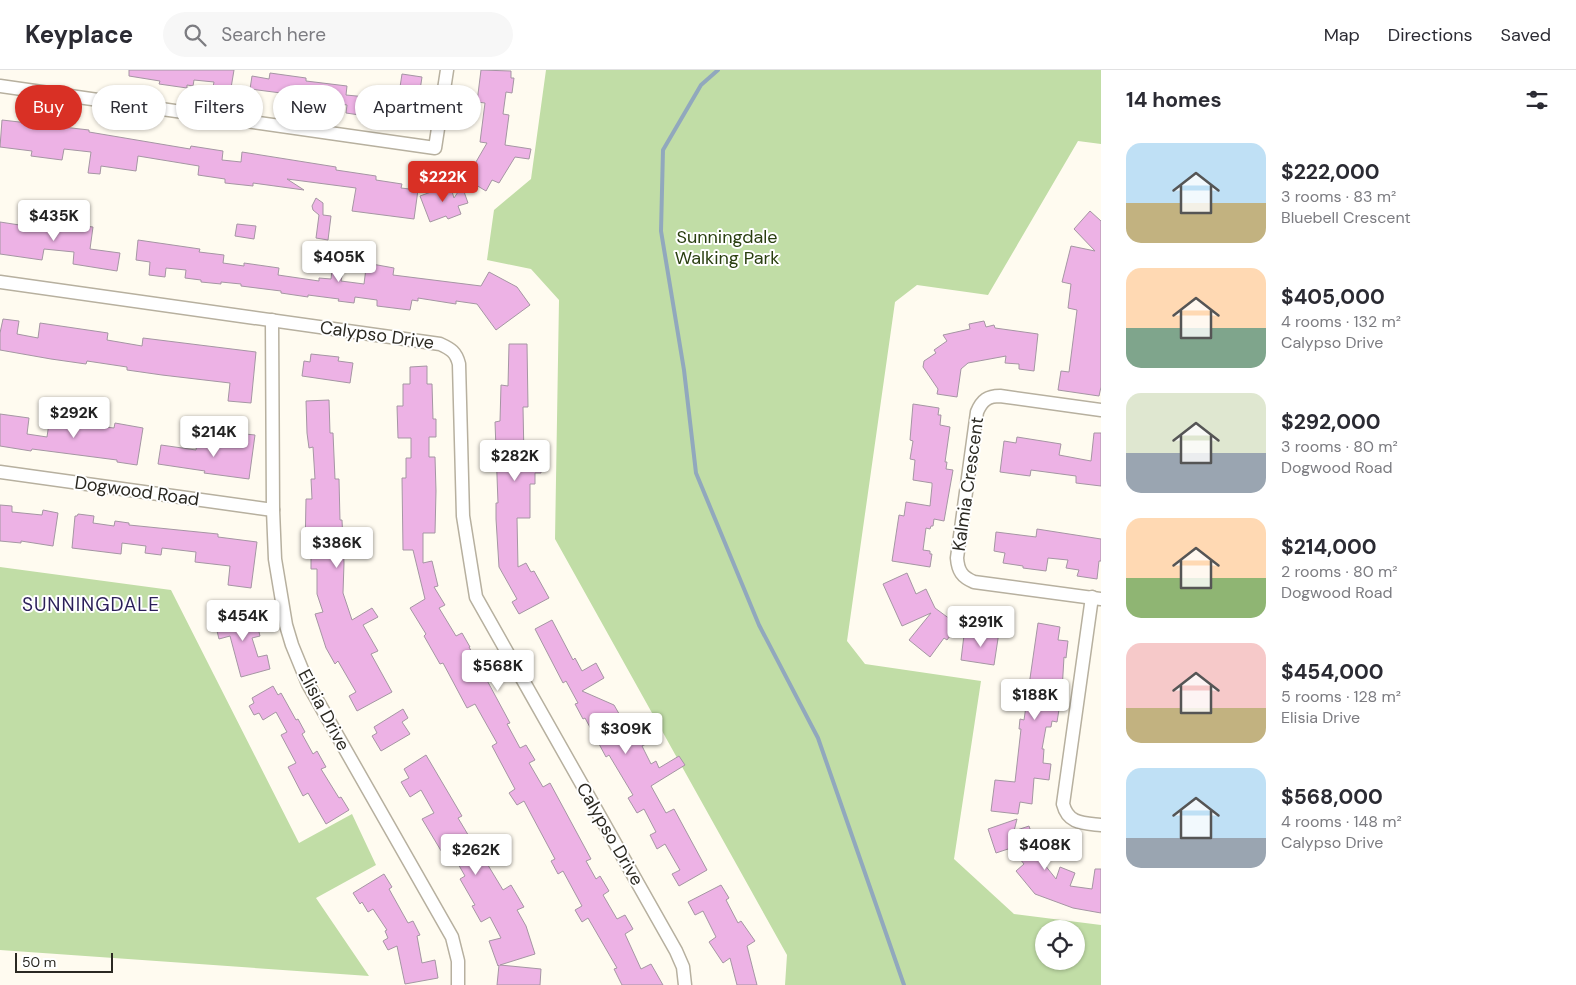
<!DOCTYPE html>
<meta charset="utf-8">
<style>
:root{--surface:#fff;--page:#f7f7f7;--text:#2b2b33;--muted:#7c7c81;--line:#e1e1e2;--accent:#d93025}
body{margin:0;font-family:"DM Sans",sans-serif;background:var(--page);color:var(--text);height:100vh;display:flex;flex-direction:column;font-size:19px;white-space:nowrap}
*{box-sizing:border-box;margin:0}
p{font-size:16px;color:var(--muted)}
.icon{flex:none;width:28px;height:28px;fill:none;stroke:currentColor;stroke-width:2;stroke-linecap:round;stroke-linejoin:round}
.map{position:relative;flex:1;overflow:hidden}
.panel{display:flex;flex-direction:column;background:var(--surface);width:475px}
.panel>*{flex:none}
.hud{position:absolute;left:15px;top:15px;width:475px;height:45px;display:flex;gap:10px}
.buttons{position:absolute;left:1035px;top:850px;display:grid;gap:10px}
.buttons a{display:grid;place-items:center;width:50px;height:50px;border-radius:50%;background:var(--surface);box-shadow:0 1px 4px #0004;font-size:25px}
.scale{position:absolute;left:15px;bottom:12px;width:98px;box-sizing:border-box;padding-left:5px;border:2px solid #2b2922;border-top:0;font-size:14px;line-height:18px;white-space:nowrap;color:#2b2922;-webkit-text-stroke:4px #fff;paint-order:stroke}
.price{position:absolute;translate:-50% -42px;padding:0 11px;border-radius:5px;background:#fff;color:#222;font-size:16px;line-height:32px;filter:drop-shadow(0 1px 2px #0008)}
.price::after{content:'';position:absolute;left:50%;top:30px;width:15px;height:11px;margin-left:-8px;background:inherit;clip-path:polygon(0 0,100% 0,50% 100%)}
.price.current{background:var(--accent);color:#fff}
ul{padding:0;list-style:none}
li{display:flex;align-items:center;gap:15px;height:125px;padding:0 25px}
li span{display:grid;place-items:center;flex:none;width:140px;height:100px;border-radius:15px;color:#555}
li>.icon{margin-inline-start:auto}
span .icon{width:60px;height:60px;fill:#fffc;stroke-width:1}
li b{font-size:21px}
h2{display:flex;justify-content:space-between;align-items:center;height:60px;padding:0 25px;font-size:21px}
.tag{padding:0 18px;border-radius:22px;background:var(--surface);box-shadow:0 1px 4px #0004;font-size:18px;line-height:45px}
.tag.current{background:var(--accent);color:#fff}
header{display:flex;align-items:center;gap:30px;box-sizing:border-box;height:70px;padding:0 25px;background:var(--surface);border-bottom:1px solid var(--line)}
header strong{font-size:24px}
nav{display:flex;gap:28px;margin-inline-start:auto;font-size:18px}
.search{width:350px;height:45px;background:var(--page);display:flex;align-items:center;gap:12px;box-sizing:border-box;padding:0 18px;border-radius:28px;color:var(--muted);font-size:19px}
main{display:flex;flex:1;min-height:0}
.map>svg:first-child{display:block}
.green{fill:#c1dda6;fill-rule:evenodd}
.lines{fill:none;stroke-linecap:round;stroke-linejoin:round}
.stream{stroke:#91a8bd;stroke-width:4}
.building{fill:#edb2e5;stroke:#a596a3}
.minor-casing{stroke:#b7b09f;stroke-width:15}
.minor{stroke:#fff;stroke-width:12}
.labels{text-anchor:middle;stroke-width:4;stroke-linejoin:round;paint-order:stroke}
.park-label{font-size:18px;fill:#293e0f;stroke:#fff}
.street-label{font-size:18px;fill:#2b2922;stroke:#fff}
.neighbourhood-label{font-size:19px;letter-spacing:1px;fill:#2b1f59;stroke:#fff}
</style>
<header>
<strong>Keyplace</strong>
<div class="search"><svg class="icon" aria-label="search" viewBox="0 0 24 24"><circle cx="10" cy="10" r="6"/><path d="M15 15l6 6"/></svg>Search here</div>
<nav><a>Map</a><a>Directions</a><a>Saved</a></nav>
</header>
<main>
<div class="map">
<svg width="1101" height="915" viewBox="0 0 1101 915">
<rect width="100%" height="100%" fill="#fffbf0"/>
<g class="green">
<path d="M546,0H1101V74L1078,71L988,225L917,215L895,232L847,571L865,594L981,611L954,789L1014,844L1101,855V915H785L787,885L555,469L559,230L531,199L487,190L494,140L531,109ZM1044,859H1076V891H1044Z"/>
<path d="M0,497L171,520L299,773L352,744L376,795L316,828L369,906L0,880Z"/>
</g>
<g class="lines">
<path class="stream" d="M718,0L701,15L663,80L661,161L684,300L696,403L759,555L818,668L904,915"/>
</g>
<g class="building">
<path d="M129,0H234L230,24H229L212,22L214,12L194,10L193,16L187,15V18L159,14L160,11L129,6Z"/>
<path d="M481,0L511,1V8H514L512,23L506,22L503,44L509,45L505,75L531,79L529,89L515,87L499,113L492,110L486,121L466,109L487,73L480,72L485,33L477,32Z"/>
<path d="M270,3L306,8V11L347,16L346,25L398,30L402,4L422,7L416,47L385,42V46L374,44L373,47L346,43L347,35L303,29V34L280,31L281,23L250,19L252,6L269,9Z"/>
<path d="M2,50L89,60V62L190,79L191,76L223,81L222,90L241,92L242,82L336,97V100L376,106V110L402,114L401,118L418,120L414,149L352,141L356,118L287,109L304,120L253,113V116L225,113V109L198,105L199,96L138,86L136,101L101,96L100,104L88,103L91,82L64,79L62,90L31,86L32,81L0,77Z"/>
<path d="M450,115L454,128L462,116L468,133L458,136L461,144L448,149L446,146L430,152L420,126Z"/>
<path d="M316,128L323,133V145L331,146L328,170L316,168L319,145L313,140L312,136Z"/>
<path d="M1090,141L1101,151V317L1099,326L1058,320L1061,301L1069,302L1077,240L1068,238L1071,214L1062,212L1071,176L1095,181L1074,159Z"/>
<path d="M27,144L59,149V153L93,157L90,179L120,183L117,201L73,194L74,182L44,179L42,190L0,184V152L26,156Z"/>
<path d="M237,154L256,156L254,169L235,166Z"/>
<path d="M138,170L200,179L199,182L224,185L223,193L244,196V193L279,198L278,205L319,211V208L331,209L332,200L343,202L341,211L364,214L366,198L371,199L372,194L394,198L393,205L481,216L489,202L517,217L530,235L496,260L477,234L456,231V234L418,228V231L412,230L410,240L377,236V230L355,227L354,233L338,231L339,229L308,225V227L281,223V221L241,216V214L221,212V214L201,212V210L185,208L186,200L166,198L165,207L149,205L150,192L136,190Z"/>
<path d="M3,249L19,251L17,264L38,268L40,253L108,263L107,270L142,276L143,268L256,282L251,333L228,331L230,313L162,305L127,300V297L87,291L86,294L51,289L0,280V263Z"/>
<path d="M984,251L986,257L994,255L995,258L1038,264L1034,301L1019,299V294L1005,293L1006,286L968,293L961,299L957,327L937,324L938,319L923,297L924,291L936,283L934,280L947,271L943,265L970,259L969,254Z"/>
<path d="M509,274H527L528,337H523L524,388H541V403H535V414H530V448H517L518,497L526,493L531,502L534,501L549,528L519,544L512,532L517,529L499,497L496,449V433H498L495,352L500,351L501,315L508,316Z"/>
<path d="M311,284L339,287L338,291L353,293L350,313L302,306L304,291L310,292Z"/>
<path d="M427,296V314H432L433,349H436V367H429V387H435L436,421L435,463H423V493L432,491L438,516L434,517L445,535L439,538L456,566L462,563L470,577H469L510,653L507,654L520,678L526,675L535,690L529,693L543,717L550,713L591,789L586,791L596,809L600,806L609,821L603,825L617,849L625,845L633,859L625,864L641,899L651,894L663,915H622L614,899L617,898L588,848L582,852L575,840L582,836L563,801L558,804L551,791L555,789L524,731L517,735L509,723L515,719L492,676L497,673L475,634L467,638L443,593L440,594L424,566L426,564L410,538L425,529L413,480H403L402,408H406V388H411V368H398L397,336H403V314H410V297Z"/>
<path d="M329,330L330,363H333L335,409H339L340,450H342L344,493L343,523L352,550L372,538L378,547L363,555L378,581L371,584L392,622L357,641L349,626L356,622L338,591L335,594L326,578L315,544L323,542L317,524V499H311V481L305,482L306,429H312L311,409H315L313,377L309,378L307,363L306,331Z"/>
<path d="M913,334L939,338L938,345H941L940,355L950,357L945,392H947L946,399L953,400L944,451L934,449L933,456H931L930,459L926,458L923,480L930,481V484H932L930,497L892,491L899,445L904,446L906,432L930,436L932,416V413L913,410L915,390L910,389L913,371L910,370Z"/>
<path d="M0,344L29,348L27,364L47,367L50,346L79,351V354L114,358L115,353L143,358L137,395L117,392V390L32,379L31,381L0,376Z"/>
<path d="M235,363L255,365L249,409L204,403L205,401L158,394L161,375L196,380L197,373L233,377Z"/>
<path d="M1094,363H1101V416L1076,413V406L1031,400L1030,406L1000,402L1004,371L1016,373L1017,367L1061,374L1059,385L1091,391Z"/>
<path d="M0,435L12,436V442L42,445L43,440L58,443L53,476L21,471V473L0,471Z"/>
<path d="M78,444L94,446L93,453L114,456L115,451L129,453V455L218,464V467L257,472L251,518L228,515L230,496L195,492L196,482L162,478L161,485L145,483L146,476L122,473L121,484L72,478L75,446H77Z"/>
<path d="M1037,459L1101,469V491H1099L1097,509L1077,506L1079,500L1066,498L1068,490L1048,488L1046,501L1023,498V496L1003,493L1005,483L994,481L996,462L1036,467Z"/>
<path d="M907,503L916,524L926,519L935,538L958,555L947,570L944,568L930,587L909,570L931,543L902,556L883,514Z"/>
<path d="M242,542L244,549L255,546L260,566L252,568L258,587L267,585L270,599L241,607L230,566L219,569L214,549Z"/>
<path d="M552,550L573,590L575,588L582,601L596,593L604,608L582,621L614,635L633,668L641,664L646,674L642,676L651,694L656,691L659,698L679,686L685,695L651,716L666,743L674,739L707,800L679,816L672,804L680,800L665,774L657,779L650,765L656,762L644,739L637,743L628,728L633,725L609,685L606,687L585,648L583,649L575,634L578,633L566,611L563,613L535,559Z"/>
<path d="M1038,553L1060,557L1058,570L1068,571L1066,588L1064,587L1062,621L1057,652L1052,651L1051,657H1046L1042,679H1044L1043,693L1051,694L1049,710L1034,708L1032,734L1020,732L1018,744L991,741L995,710L1015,712L1021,659H1019L1020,649L1024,650Z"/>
<path d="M984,560L999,562L994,595L961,590L964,565L982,568Z"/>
<path d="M273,616L278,625L281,623L296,650L298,649L305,662L302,664L313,684L317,681L326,697L321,699L339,728L341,727L349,740L326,754L308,723L303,726L288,697L296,693L281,665L287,662L276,642L263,650L259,643L254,645L249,636L254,633L252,628Z"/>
<path d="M403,639L408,648L402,652L410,664L381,681L372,666L377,663L374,657Z"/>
<path d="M426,685L462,746L458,748L479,783L480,782L503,820L511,815L524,837L517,840L526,856L535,884L500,895L541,899L540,915H497L499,895L498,896L489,871L501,868L490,847L481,852L472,836L475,835L460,809L465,806L453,785L446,789L422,749L434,743L421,720L410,727L401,712L409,708L404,699Z"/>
<path d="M1017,749L1014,761L1029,756L1035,773L1029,775L1056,809L1060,797L1075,803L1070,816L1092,819L1095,799H1101V843L1073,838L1035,824L1016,801L1024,794L1011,778L996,783L988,759Z"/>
<path d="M384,804L392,817L389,819L408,853L413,851L420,865L417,866L422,893L435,890L438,908L405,914L397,876L388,880L383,871L388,868L385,861L387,860L373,839L368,842L362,832L360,834L353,823Z"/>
<path d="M721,815L729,828L726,830L738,853L741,851L755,871L747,876L757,915H737L730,888L723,893L709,872L716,867L703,841L695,845L688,832Z"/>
</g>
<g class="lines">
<defs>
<g id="minor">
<path d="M0,16L435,78L447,0"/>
<path d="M0,212L440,274C451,279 456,282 459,294L463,446L476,527L676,881L683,897L685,915"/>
<path d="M272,250L273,440L275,489L286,555L292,575L308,614L452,867L458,891V915"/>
<path d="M1101,340L1000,326C988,326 982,330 977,342L957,488C958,501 962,507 974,512L1101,529"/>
<path d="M0,402L273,440"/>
<path d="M1092,527L1063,734C1068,754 1083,753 1101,755"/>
</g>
</defs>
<use href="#minor" class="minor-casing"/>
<use href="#minor" class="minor"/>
</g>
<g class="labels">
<g class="park-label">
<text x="727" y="173">Sunningdale<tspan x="727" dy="21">Walking Park</tspan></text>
</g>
<g class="street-label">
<text transform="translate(377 265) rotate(8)" y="6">Calypso Drive</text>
<text transform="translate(968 414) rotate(-82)" y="6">Kalmia Crescent</text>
<text transform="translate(137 421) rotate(8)" y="6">Dogwood Road</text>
<text transform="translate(324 640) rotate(62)" y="6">Elisia Drive</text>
<text transform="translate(610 764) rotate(60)" y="6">Calypso Drive</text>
</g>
<g class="neighbourhood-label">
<text x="91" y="541">SUNNINGDALE</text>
</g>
</g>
</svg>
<div class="buttons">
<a><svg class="icon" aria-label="locate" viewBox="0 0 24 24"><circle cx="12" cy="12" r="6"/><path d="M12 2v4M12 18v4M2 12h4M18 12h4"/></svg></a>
</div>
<div class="scale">50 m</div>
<b class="price current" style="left:443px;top:133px">$222K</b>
<b class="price" style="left:54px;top:172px">$435K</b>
<b class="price" style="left:339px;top:213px">$405K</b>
<b class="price" style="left:74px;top:369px">$292K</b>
<b class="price" style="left:214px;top:388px">$214K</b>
<b class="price" style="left:515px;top:412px">$282K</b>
<b class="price" style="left:337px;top:499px">$386K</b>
<b class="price" style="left:243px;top:572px">$454K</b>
<b class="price" style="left:981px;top:578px">$291K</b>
<b class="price" style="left:498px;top:622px">$568K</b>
<b class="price" style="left:1035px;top:651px">$188K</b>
<b class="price" style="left:626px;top:685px">$309K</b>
<b class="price" style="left:1045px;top:801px">$408K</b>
<b class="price" style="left:476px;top:806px">$262K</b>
<div class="hud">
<a class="tag current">Buy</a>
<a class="tag">Rent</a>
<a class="tag">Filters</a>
<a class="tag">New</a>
<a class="tag">Apartment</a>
</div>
</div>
<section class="panel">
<h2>14 homes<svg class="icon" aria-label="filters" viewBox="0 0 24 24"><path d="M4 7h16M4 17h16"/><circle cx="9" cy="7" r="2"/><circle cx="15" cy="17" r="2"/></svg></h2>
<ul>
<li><span style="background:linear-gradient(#bfe0f5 60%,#c2b280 0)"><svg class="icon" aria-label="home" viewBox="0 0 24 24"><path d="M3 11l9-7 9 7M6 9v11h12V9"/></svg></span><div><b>$222,000</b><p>3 rooms · 83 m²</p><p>Bluebell Crescent</p></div></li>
<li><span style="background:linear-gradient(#ffd9b3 60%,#7fa58c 0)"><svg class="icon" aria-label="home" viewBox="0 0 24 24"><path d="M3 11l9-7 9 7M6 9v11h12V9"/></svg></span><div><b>$405,000</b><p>4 rooms · 132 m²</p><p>Calypso Drive</p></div></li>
<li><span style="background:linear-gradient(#dfe7d0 60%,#9aa5b1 0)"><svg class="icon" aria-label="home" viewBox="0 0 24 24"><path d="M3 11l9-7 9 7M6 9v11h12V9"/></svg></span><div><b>$292,000</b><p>3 rooms · 80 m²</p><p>Dogwood Road</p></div></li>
<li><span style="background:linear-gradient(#ffd9b3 60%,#8fb573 0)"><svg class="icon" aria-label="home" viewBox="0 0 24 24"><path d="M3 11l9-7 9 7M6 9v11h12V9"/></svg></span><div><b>$214,000</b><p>2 rooms · 80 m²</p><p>Dogwood Road</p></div></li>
<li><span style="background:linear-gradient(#f6c9c9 65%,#c2b280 0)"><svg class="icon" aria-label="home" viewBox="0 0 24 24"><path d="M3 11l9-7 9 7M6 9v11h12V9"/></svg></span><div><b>$454,000</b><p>5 rooms · 128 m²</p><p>Elisia Drive</p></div></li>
<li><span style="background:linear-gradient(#bfe0f5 70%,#9aa5b1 0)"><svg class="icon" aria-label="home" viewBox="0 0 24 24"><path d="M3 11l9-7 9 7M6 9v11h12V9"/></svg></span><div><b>$568,000</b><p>4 rooms · 148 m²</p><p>Calypso Drive</p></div></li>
</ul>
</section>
</main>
